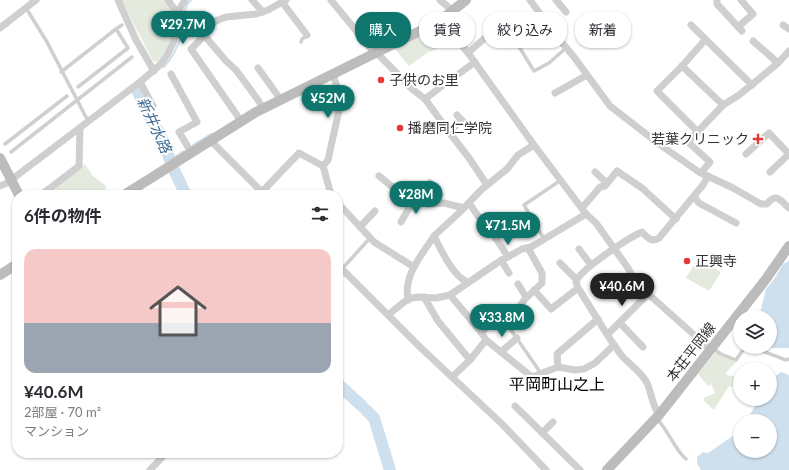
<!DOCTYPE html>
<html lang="ja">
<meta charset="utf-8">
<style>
:root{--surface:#fff;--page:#f7f7f7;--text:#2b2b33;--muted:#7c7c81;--line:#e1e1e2;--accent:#0f766e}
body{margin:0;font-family:Lato,"Noto Sans JP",sans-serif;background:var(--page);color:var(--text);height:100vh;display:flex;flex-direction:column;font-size:15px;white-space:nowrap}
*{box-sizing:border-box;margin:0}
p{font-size:13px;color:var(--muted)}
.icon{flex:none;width:22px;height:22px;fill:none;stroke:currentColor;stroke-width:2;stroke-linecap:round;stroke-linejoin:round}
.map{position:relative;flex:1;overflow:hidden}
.panel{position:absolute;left:12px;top:190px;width:331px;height:268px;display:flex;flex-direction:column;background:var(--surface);border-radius:16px;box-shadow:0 1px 3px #0004}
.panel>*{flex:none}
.top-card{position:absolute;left:355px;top:12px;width:374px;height:36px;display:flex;gap:8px}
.buttons{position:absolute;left:733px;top:310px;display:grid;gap:8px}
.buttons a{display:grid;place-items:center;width:44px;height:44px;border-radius:50%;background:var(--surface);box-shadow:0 1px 3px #0004;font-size:20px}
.price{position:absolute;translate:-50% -34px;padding:0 9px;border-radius:14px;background:var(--accent);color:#fff;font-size:13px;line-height:26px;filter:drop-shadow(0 1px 2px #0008)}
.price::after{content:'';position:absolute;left:50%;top:24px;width:12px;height:9px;margin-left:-6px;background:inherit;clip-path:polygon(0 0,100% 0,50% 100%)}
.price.on{background:#222;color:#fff}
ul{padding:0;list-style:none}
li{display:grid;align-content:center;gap:8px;height:212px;padding:0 12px}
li+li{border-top:1px solid var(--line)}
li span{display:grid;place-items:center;height:124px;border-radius:12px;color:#555}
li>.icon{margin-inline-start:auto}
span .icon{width:72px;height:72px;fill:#fffc;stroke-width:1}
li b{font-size:17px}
h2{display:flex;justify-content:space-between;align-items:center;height:48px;padding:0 12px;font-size:17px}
.chip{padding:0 14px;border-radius:16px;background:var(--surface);box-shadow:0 1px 3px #0004;font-size:14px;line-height:36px}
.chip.on{background:var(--accent);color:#fff}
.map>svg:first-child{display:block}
.green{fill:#e4ebde}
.water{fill:#cedfed}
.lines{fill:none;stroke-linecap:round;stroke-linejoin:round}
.stream{stroke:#cedfed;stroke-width:2}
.river{stroke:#cedfed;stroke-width:12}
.lane{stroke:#cfcfcf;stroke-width:3.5}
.street{stroke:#cfcfcf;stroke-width:7}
.secondary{stroke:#bcbcbc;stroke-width:10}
.poi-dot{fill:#e43939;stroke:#fff;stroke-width:1.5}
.labels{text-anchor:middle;stroke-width:4;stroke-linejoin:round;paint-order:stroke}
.poi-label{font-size:14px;fill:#323232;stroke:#fff;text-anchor:start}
.street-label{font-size:14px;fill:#323232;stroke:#fff}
.water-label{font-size:15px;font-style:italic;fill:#3f6d95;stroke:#fff}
.quarter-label{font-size:16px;fill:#000;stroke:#fff}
</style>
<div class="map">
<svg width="789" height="470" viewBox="0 0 789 470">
<rect width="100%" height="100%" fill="#fff"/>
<g class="green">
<path d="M121,0H165C168,5 173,10 175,16C179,27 165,53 158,62L153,61Z"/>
<path d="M430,31L442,45L431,52L430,51L409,66L395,49Z"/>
<path d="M85,164L92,175L106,186L104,195H45Z"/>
<path d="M698,258L721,272L709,291L686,278Z"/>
<path d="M716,352L736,362L726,373L727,375L740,377V389L729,386L714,410L704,401V398L715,393L711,384L708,386L698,374Z"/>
</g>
<g class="water">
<path d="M789,261V348H772L769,347L770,317H759L766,289L775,278L783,264Z"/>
<path d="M781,372L789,375V470H701L697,464V457L703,452L708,453L740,431V451H770V421H746L759,399H770V380Z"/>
</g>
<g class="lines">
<g class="stream">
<path d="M164,67C172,59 181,40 183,30C185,19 182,8 191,0"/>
<path d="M193,145L211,134H214"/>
<path d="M170,160L184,151"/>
</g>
<g class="river">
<path d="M137,90L151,119L162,138L170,160"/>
<path d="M174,170L186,195"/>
<path d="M338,384L362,406"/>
<path d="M366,410L374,418L390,470"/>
</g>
<g class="lane">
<path d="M26,8L47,42L88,121"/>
<path d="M116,29L122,25"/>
<path d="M515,40L534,71L549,63L566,48"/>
<path d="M301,42L302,39L307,36"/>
<path d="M61,72L116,29L128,48L78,87"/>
<path d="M5,144L67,96"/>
<path d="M11,152L132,57"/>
<path d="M544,239L524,205L561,180"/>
<path d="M342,269L370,238"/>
<path d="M502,317L538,369L540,374"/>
<path d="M752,347L786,360L789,359"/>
<path d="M712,348L721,354L736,360L745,347"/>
<path d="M657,419C669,431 674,449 686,459"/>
</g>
<g class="street">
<path d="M118,0L136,40L154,71"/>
<path d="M168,0L178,14"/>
<path d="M252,0L263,12"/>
<path d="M331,0L375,54"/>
<path d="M440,0L453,11"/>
<path d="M530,0L554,33L574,57L610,106L659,144L699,172L733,188L761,204H767C776,192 780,200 789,208"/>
<path d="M556,0L566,12"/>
<path d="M717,0V4L742,31"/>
<path d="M282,2L307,35"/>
<path d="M442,19L468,53L534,145L586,214L596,223L628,268L636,283L711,350"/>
<path d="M691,25L752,85"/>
<path d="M783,25L789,29"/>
<path d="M738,27L753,14L741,0"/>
<path d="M0,28L36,0"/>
<path d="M204,35L226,61L236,70L258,100L263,109"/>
<path d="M753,41L778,63"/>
<path d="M377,53L412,89L425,99L449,132L462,120"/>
<path d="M468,53L504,21"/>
<path d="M682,66L723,105"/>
<path d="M258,68L281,100"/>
<path d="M460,73L475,62"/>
<path d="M171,74L197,122L179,132L191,152"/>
<path d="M140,82L153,106"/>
<path d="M555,93L587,75"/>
<path d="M425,99L442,86"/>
<path d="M457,115L467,127"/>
<path d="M241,121L191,49L202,38L214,22L218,20L226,17L256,14L268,10L286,0"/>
<path d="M697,131L657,91L682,66L705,40"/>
<path d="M449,132L469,158L487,185"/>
<path d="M210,140L265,195"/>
<path d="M746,154L769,133L789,154"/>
<path d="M323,166L328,160L341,101L333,74"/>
<path d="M595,172L607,183"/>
<path d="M770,172L789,154"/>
<path d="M701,173L710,162L688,142L723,105L739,95L760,78L778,63L789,51"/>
<path d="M379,176L401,194L428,204L444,203L464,208"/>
<path d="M0,186L12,181L15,177L140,82L161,64L167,55L174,41L178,28L180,8L185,0"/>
<path d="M41,195L79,166L80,128"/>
<path d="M259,195L299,153L323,166L331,195"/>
<path d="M694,197L699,203L736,223"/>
<path d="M421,201L430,183"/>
<path d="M338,203L374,242L414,267"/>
<path d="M469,203L478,216L488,226L508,257"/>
<path d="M582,208L600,187L605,186L617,171L642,188L676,219"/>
<path d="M401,222L414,199"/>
<path d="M360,227L375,211"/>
<path d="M579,249L591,265"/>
<path d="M501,260L509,273"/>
<path d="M560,263L576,279"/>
<path d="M338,265L421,348L502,424L546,470"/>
<path d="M467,282C453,276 441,250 434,236L461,211L481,190L507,169L518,155L534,145"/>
<path d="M518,284L526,297"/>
<path d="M578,288C593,311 606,335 622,356C630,365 642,372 647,383C652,394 652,405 659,415"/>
<path d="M534,290L551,309L578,288L576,282C579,270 630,237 642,232C647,237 651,243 659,238L703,185L708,176"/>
<path d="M450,295L481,332L486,340L532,377V383"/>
<path d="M424,297L438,321L470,360"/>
<path d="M408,300C403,275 422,255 434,236"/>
<path d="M388,315L404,302L411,298L419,297L436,298L450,295L497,263L522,249L531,247L586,214"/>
<path d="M620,323L643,347"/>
<path d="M481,332L493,322L520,306L525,299L542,283V273L528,248"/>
<path d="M608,334L648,294"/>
<path d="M501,352L517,338"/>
<path d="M558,367L557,354L598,319"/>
<path d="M452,377L470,360L486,340"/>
<path d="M532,377L558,367L575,370L584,369L595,363L614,345"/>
<path d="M515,406L580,470"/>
<path d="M542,433L553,422"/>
<path d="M150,470L166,453"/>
</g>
<g class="secondary">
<path d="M0,158L19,195"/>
<path d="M124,195L256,112L430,26L442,19L466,0"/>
<path d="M0,275L17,264"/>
<path d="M607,470L659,415L766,279L789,246"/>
</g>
</g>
<g class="poi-dot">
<circle cx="381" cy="80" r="4"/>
<circle cx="400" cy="128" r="4"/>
<path d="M756 133h4v4h4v4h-4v4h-4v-4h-4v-4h4z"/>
<circle cx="687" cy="261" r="4"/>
</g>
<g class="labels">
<g class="poi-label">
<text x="389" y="85">子供のお里</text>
<text x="408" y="133">播磨同仁学院</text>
<text x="749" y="144" text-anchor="end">若葉クリニック</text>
<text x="695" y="266">正興寺</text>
</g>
<g class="street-label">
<text transform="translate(691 352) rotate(-52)" y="5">本荘平岡線</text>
</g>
<g class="water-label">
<text transform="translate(154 125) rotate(65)" y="5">新井水路</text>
</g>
<g class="quarter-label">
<text x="557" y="390">平岡町山之上</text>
</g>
</g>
</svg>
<div class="buttons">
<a><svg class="icon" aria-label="layers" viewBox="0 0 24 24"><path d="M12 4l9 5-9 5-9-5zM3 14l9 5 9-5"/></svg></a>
<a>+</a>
<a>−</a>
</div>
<b class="price" style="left:183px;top:45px">¥29.7M</b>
<b class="price" style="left:328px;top:119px">¥52M</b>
<b class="price" style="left:416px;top:215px">¥28M</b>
<b class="price" style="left:508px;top:246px">¥71.5M</b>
<b class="price on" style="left:622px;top:307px">¥40.6M</b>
<b class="price" style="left:502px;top:338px">¥33.8M</b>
<div class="top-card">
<a class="chip on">購入</a>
<a class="chip">賃貸</a>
<a class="chip">絞り込み</a>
<a class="chip">新着</a>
</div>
<section class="panel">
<h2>6件の物件<svg class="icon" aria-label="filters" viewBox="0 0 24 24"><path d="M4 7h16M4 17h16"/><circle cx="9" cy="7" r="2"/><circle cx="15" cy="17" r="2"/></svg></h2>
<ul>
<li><span style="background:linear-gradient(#f6c9c9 60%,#9aa5b1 0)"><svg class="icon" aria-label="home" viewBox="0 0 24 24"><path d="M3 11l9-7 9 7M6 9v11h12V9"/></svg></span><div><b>¥40.6M</b><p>2部屋 · 70 m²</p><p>マンション</p></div></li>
</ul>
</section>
</div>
